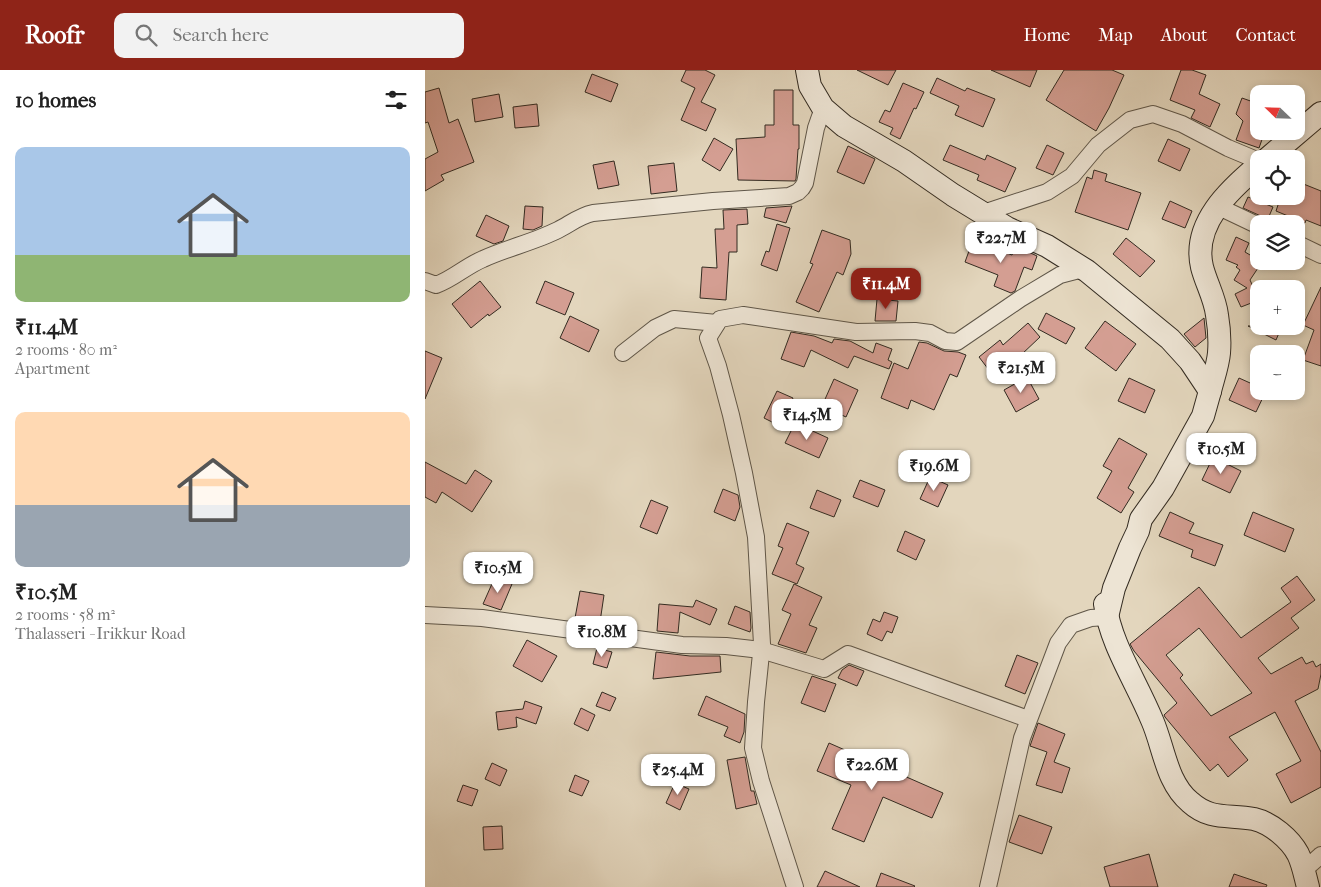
<!DOCTYPE html>
<meta charset="utf-8">
<style>
:root{--surface:#fff;--page:#f2f2f2;--text:#222;--muted:#767676;--accent:#8f2418}
body{margin:0;font-family:"IM FELL French Canon",serif;background:var(--page);color:var(--text);height:100vh;display:flex;flex-direction:column;font-size:19px;white-space:nowrap}
*{box-sizing:border-box;margin:0}
p{font-size:16px;color:var(--muted)}
.icon{flex:none;width:28px;height:28px;fill:none;stroke:currentColor;stroke-width:2;stroke-linecap:round;stroke-linejoin:round}
.map{position:relative;flex:1;overflow:hidden}
.drawer{display:flex;flex-direction:column;background:var(--surface);width:425px}
.drawer>*{flex:none}
.needle{width:32px;rotate:293deg}
.controls{position:absolute;left:825px;top:15px;display:grid;gap:10px}
.controls a{display:grid;place-items:center;width:55px;height:55px;border-radius:10px;background:var(--surface);box-shadow:0 2px 8px #0003;font-size:25px}
.price{position:absolute;translate:-50% -42px;padding:0 11px;border-radius:10px;background:#fff;color:#222;font-size:16px;line-height:32px;filter:drop-shadow(0 1px 2px #0008)}
.price::after{content:'';position:absolute;left:50%;top:30px;width:15px;height:11px;margin-left:-8px;background:inherit;clip-path:polygon(0 0,100% 0,50% 100%)}
.price.on{background:var(--accent);color:#fff}
ul{padding:0;list-style:none}
li{display:grid;align-content:center;gap:10px;height:265px;padding:0 15px}
li span{display:grid;place-items:center;height:155px;border-radius:10px;color:#555}
li>.icon{margin-inline-start:auto}
span .icon{width:90px;height:90px;fill:#fffc;stroke-width:1}
li b{font-size:21px}
h2{display:flex;justify-content:space-between;align-items:center;height:60px;padding:0 15px;font-size:21px}
header{display:flex;align-items:center;gap:30px;box-sizing:border-box;height:70px;padding:0 25px;background:var(--accent);color:#fff}
header strong{font-size:24px}
nav{display:flex;gap:28px;margin-inline-start:auto;font-size:18px}
.search{width:350px;height:45px;background:var(--page);display:flex;align-items:center;gap:12px;box-sizing:border-box;padding:0 18px;border-radius:10px;color:var(--muted);font-size:19px}
main{display:flex;flex:1;min-height:0}
.map>svg:first-child{display:block}
.building{fill:#d49e92;stroke:#332b21;fill-rule:evenodd}
.lines{fill:none;stroke-linecap:round;stroke-linejoin:round}
.minor-casing{stroke:#5f5648;stroke-width:18}
.secondary-casing{stroke:#332b21;stroke-width:24}
.minor{stroke:#ede4d4;stroke-width:16}
.secondary{stroke:#ede4d4;stroke-width:22}
</style>
<header>
<strong>Roofr</strong>
<div class="search"><svg class="icon" aria-label="search" viewBox="0 0 24 24"><circle cx="10" cy="10" r="6"/><path d="M15 15l6 6"/></svg>Search here</div>
<nav><a>Home</a><a>Map</a><a>About</a><a>Contact</a></nav>
</header>
<main>
<section class="drawer">
<h2>10 homes<svg class="icon" aria-label="filters" viewBox="0 0 24 24"><path d="M4 7h16M4 17h16"/><circle cx="9" cy="7" r="2"/><circle cx="15" cy="17" r="2"/></svg></h2>
<ul>
<li><span style="background:linear-gradient(#a9c7e8 70%,#8fb573 0)"><svg class="icon" aria-label="home" viewBox="0 0 24 24"><path d="M3 11l9-7 9 7M6 9v11h12V9"/></svg></span><div><b>₹11.4M</b><p>2 rooms · 80 m²</p><p>Apartment</p></div></li>
<li><span style="background:linear-gradient(#ffd9b3 60%,#9aa5b1 0)"><svg class="icon" aria-label="home" viewBox="0 0 24 24"><path d="M3 11l9-7 9 7M6 9v11h12V9"/></svg></span><div><b>₹10.5M</b><p>2 rooms · 58 m²</p><p>Thalasseri - Irikkur Road</p></div></li>
</ul>
</section>
<div class="map">
<svg width="896" height="817" viewBox="0 0 896 817">
<rect width="100%" height="100%" fill="#e3d6bd"/>
<filter id="stains"><feTurbulence type="fractalNoise" baseFrequency=".004" numOctaves="4"/><feColorMatrix values="0 0 0 0 .2 0 0 0 0 .09 0 0 0 0 .02 0 0 0 .5 -.17"/></filter>
<radialGradient id="worn" r=".72"><stop offset=".6" stop-color="#630" stop-opacity="0"/><stop offset="1" stop-color="#630" stop-opacity=".3"/></radialGradient>
<g class="building">
<path d="M261,0H280L290,5L276,32L291,39L281,61L256,50L270,18L256,11Z"/>
<path d="M432,0H471L463,15Z"/>
<path d="M566,0H612L605,17Z"/>
<path d="M639,0H687L699,5L684,38L671,61L621,30Z"/>
<path d="M756,0H767L781,5L774,24L795,34L785,57L766,48L770,40L745,30Z"/>
<path d="M167,4L193,14L186,32L160,22Z"/>
<path d="M512,8L540,21L542,18L570,29L558,57L530,45L534,36L505,23Z"/>
<path d="M478,13L499,22L491,39L489,38L475,69L465,64L468,58L454,52L460,40L465,42Z"/>
<path d="M14,18L24,53L33,49L49,92L16,105L19,110L0,121V89L13,82L3,52L0,53V22Z"/>
<path d="M349,20H368V55H374V79H373L371,109L370,111L313,110L311,69L340,67V55H349Z"/>
<path d="M74,24L78,47L50,52L47,29Z"/>
<path d="M817,28L834,34V61H840L834,78L811,70L818,51L811,44Z"/>
<path d="M112,34L114,56L90,58L88,37Z"/>
<path d="M289,68L308,79L295,101L277,90Z"/>
<path d="M743,69L765,79L755,101L733,91Z"/>
<path d="M525,75L560,90L562,85L591,98L580,122L552,110L554,105L518,90Z"/>
<path d="M622,75L639,83L628,105L611,98Z"/>
<path d="M423,76L450,89L439,114L412,102Z"/>
<path d="M189,91L194,115L173,119L168,95Z"/>
<path d="M249,93L252,121L226,124L223,96Z"/>
<path d="M669,100L682,104L680,111L716,123L703,160L650,142L662,107L667,109Z"/>
<path d="M871,111L896,121V156L881,150L880,153L851,141L856,126H871Z"/>
<path d="M823,127L848,137L842,151L838,147L818,138Z"/>
<path d="M745,131L767,141L760,158L737,149Z"/>
<path d="M100,136L118,137L117,156L108,160L98,159Z"/>
<path d="M367,136L361,153L339,147L341,138Z"/>
<path d="M322,139L323,154L312,155V182H304L301,230L275,228L277,197L292,198L290,159H299L298,140Z"/>
<path d="M61,145L84,156L78,171L69,174L51,166Z"/>
<path d="M352,154L365,158L352,201L336,195L341,181L344,182Z"/>
<path d="M397,160L425,170L426,184L418,205L412,202L394,242L371,232L388,194L385,193Z"/>
<path d="M811,167L824,173L820,182L837,192L825,210L834,230L816,237L810,224L822,218L809,210L815,200L811,197L813,195L801,190Z"/>
<path d="M701,168L730,191L715,207L688,184Z"/>
<path d="M548,170L587,185L591,176L612,186L607,200L599,197L590,221L586,223L569,216L573,205L540,192Z"/>
<path d="M55,211L76,237L64,246L63,244L46,258L27,234Z"/>
<path d="M120,211L149,223L140,245L111,233Z"/>
<path d="M896,217V296L878,290L889,260L878,255Z"/>
<path d="M452,229L473,231L471,251H450Z"/>
<path d="M621,243L650,258L641,274L613,259Z"/>
<path d="M145,246L174,260L164,282L135,268Z"/>
<path d="M779,248L781,268L770,277L759,264Z"/>
<path d="M680,251L711,274L691,301L660,278Z"/>
<path d="M603,253L615,267L596,285L594,283L567,304L554,287L575,270L578,275Z"/>
<path d="M823,256H857L851,270Z"/>
<path d="M366,262L389,266L407,273L409,269L425,271L448,283L451,273L467,279L463,290L467,292L464,299L429,286L423,298L386,280L379,297L356,289Z"/>
<path d="M494,272L502,273L519,281L533,282L541,285L532,307L525,304L509,340L486,330L483,339L456,328L469,293L483,299Z"/>
<path d="M0,281L17,288L0,329Z"/>
<path d="M602,307L614,329L591,342L579,320Z"/>
<path d="M704,308L730,320L720,343L693,331Z"/>
<path d="M814,308L834,317V321H841L831,342L804,330Z"/>
<path d="M409,309L433,320L421,347L397,336Z"/>
<path d="M352,321L368,328L355,356L339,348Z"/>
<path d="M370,353L403,368L394,388L360,373Z"/>
<path d="M694,368L722,384L703,418L709,422L696,443L672,428L687,401L678,396Z"/>
<path d="M788,387L816,401L805,423L777,410Z"/>
<path d="M0,392L41,414L50,400L67,411L47,442L17,422L11,433L0,427Z"/>
<path d="M505,407L523,415L513,437L495,429Z"/>
<path d="M435,410L460,420L453,437L428,427Z"/>
<path d="M298,419L313,425L315,437L310,451L289,442Z"/>
<path d="M392,420L416,430L409,447L385,438Z"/>
<path d="M226,430L243,437L232,464L215,457Z"/>
<path d="M745,442L769,453L764,463L798,475L790,496L766,487L768,480L734,466Z"/>
<path d="M828,442L869,459L860,482L819,465Z"/>
<path d="M362,453L384,462L371,494L379,498L372,514L347,504L358,478L353,476Z"/>
<path d="M480,461L500,470L491,490L472,481Z"/>
<path d="M872,506L890,530L866,548L874,558L833,588L846,604L877,587L881,594L888,591L891,597L896,594V604L893,619L870,631L896,682V717L866,733L851,704L876,691L850,642L804,667L823,690L803,707L793,694L785,701L740,647L739,645L752,633L709,581L705,574L774,517L816,568L866,532L856,518ZM774,558L827,623L786,646L755,608L758,605L741,585Z"/>
<path d="M70,507L87,514L76,540L58,534Z"/>
<path d="M369,514L397,527L384,555L392,558L381,583L353,574L366,544L357,540Z"/>
<path d="M155,521L179,525L175,552L150,548Z"/>
<path d="M271,530L292,539L285,555L255,542L253,563L232,561L234,534L268,537Z"/>
<path d="M310,536L325,542L326,558L325,562L303,554Z"/>
<path d="M459,542L473,547L467,563L462,561L457,571L442,564L448,549L455,552Z"/>
<path d="M102,570L132,586L117,612L88,596Z"/>
<path d="M172,578L187,582L182,598L168,594Z"/>
<path d="M231,582L265,586H295L296,602L228,609Z"/>
<path d="M592,585L613,593L600,624L580,616Z"/>
<path d="M424,595L439,601L432,616L413,608L417,600Z"/>
<path d="M387,606L411,614L400,642L376,633Z"/>
<path d="M177,622L191,628L185,641L171,636Z"/>
<path d="M281,626L320,644L319,662L315,673L299,666L303,657L273,645Z"/>
<path d="M100,631L117,637L111,654L91,647L92,657L73,660L71,642L98,639Z"/>
<path d="M156,638L170,645L163,661L149,654Z"/>
<path d="M613,653L640,664L629,692L645,698L637,723L611,715L622,682L605,676Z"/>
<path d="M404,673L518,723L507,748L458,727L439,772L407,759L426,715L392,701Z"/>
<path d="M320,687L326,721H329L332,734L311,739L302,690Z"/>
<path d="M240,688L256,696L248,711L232,703Z"/>
<path d="M67,693L82,700L75,716L60,709Z"/>
<path d="M150,705L164,711L157,726L144,721Z"/>
<path d="M250,713L264,719L255,740L241,733Z"/>
<path d="M38,715L53,720L47,736L32,731Z"/>
<path d="M594,745L627,757L617,784L584,772Z"/>
<path d="M77,756L78,779L59,780L58,757Z"/>
<path d="M724,784L733,817H685L679,797Z"/>
<path d="M400,801L435,817H392Z"/>
<path d="M456,803L490,816L489,817H451Z"/>
<path d="M809,804L842,815L841,817H804Z"/>
</g>
<g class="lines">
<defs>
<g id="minor">
<path d="M792,136L834,156"/>
<path d="M558,143L622,122L647,106L673,75L705,50L728,44L757,54L803,78L834,91"/>
<path d="M871,173L896,185"/>
<path d="M0,211L11,215C28,209 41,196 58,189C82,178 109,172 133,160C145,154 154,146 168,143L288,131L364,126L373,122L377,118L380,113L391,58L398,38"/>
<path d="M198,283L230,258L249,249L292,253"/>
<path d="M0,545L57,548L257,575L301,576L336,580L399,599L423,584L603,649"/>
<path d="M879,800L896,785"/>
<path d="M370,817L336,711L328,678L331,632L337,574L331,467L319,403L306,345L293,296L283,268L295,249L318,245L431,262L490,261L505,263L520,271L532,272L595,229L635,205L658,199"/>
<path d="M563,817L597,668L633,573L646,555L666,548L682,547"/>
</g>
<g id="secondary">
<path d="M382,0L385,16L398,38L419,56L479,91L528,125L582,158L622,176L662,201L745,269L765,291L785,321L778,346L738,418L716,449L713,461L705,478L689,518L682,547"/>
<path d="M842,89L896,43"/>
<path d="M785,321C788,309 793,295 794,283C795,271 794,257 792,245C790,228 781,213 777,197C767,154 804,120 834,95"/>
<path d="M680,534C686,575 711,611 727,650C739,677 741,712 765,732C786,751 804,744 829,749C846,753 865,769 873,784C878,794 880,806 883,817"/>
</g>
</defs>
<use href="#minor" class="minor-casing"/>
<use href="#secondary" class="secondary-casing"/>
<use href="#minor" class="minor"/>
<use href="#secondary" class="secondary"/>
</g>
<rect width="100%" height="100%" filter="url(#stains)"/>
<rect width="100%" height="100%" fill="url(#worn)"/>
</svg>
<div class="controls">
<a><svg class="needle" viewBox="-14 -14 28 28"><path d="M0-13l5 13h-10z" fill="#e53935"/><path d="M0 13l5-13h-10z" fill="#767676"/></svg></a>
<a><svg class="icon" aria-label="locate" viewBox="0 0 24 24"><circle cx="12" cy="12" r="6"/><path d="M12 2v4M12 18v4M2 12h4M18 12h4"/></svg></a>
<a><svg class="icon" aria-label="layers" viewBox="0 0 24 24"><path d="M12 4l9 5-9 5-9-5zM3 14l9 5 9-5"/></svg></a>
<a>+</a>
<a>−</a>
</div>
<b class="price" style="left:576px;top:194px">₹22.7M</b>
<b class="price on" style="left:461px;top:240px">₹11.4M</b>
<b class="price" style="left:596px;top:324px">₹21.5M</b>
<b class="price" style="left:382px;top:371px">₹14.5M</b>
<b class="price" style="left:796px;top:405px">₹10.5M</b>
<b class="price" style="left:509px;top:422px">₹19.6M</b>
<b class="price" style="left:73px;top:524px">₹10.5M</b>
<b class="price" style="left:177px;top:588px">₹10.8M</b>
<b class="price" style="left:447px;top:721px">₹22.6M</b>
<b class="price" style="left:253px;top:726px">₹25.4M</b>
</div>
</main>
